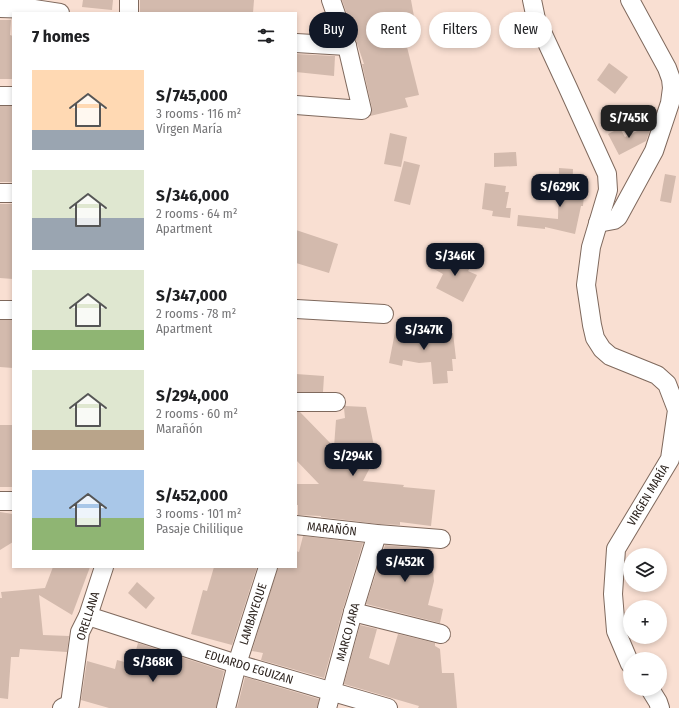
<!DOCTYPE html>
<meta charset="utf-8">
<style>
:root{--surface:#fff;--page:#f2f2f2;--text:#202124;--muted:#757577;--accent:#111827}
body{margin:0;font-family:"Fira Sans Condensed",sans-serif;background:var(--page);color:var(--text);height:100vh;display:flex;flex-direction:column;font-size:15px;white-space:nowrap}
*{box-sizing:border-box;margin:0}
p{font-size:13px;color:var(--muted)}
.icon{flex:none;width:22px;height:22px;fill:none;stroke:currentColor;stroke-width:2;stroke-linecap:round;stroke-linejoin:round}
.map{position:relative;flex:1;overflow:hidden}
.drawer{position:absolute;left:12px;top:12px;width:285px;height:556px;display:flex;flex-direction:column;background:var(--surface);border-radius:0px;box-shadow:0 2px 6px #0003}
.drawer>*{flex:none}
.hud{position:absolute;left:309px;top:12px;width:310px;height:36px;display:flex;gap:8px}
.fabs{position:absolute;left:623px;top:548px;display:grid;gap:8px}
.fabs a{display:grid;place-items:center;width:44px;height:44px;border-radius:50%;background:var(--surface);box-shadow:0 2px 6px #0003;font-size:20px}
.price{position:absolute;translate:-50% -34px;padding:0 9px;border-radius:8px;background:var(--accent);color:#fff;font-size:13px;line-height:26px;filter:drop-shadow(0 1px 2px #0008)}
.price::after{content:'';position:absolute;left:50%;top:24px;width:12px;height:9px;margin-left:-6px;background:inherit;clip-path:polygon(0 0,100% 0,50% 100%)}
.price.current{background:#222;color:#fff}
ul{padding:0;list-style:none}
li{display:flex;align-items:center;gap:12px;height:100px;padding:0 20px}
li span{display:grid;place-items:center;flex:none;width:112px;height:80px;border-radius:0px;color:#555}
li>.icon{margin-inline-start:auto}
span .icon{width:48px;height:48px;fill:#fffc;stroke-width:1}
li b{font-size:17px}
h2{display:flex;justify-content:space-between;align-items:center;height:48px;padding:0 20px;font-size:17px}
.tag{padding:0 14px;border-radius:18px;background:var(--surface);box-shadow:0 2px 6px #0003;font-size:14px;line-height:36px}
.tag.current{background:var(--accent);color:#fff}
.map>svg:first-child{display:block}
.building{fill:#d3baad}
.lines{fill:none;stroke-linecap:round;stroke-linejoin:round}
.minor-casing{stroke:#7f695d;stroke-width:20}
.minor{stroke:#fff;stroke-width:18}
.labels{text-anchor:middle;stroke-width:3;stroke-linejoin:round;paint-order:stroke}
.street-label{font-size:12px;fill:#2d241f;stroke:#fff}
</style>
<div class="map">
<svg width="679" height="708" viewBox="0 0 679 708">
<rect width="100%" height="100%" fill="#f9dfd2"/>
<g class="building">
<path d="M83,0H113L112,10L82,7Z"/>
<path d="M140,0H254L253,13H156L140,12Z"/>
<path d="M342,0H411L417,33L404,35L419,95L405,98L408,107L370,116L372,108L362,64H364Z"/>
<path d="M0,20H11L10,35L13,36V79H0Z"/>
<path d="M296,54L335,56L334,76L296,72Z"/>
<path d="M609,63L628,77L615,94L597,80Z"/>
<rect x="0" y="106" width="13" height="76"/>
<path d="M649,125L651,128L646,141L619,155L608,134L620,128L625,137Z"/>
<path d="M390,133L407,137L401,167L384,164Z"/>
<path d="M516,152L517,166L494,167V153Z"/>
<path d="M404,161L420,165L410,205L394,201Z"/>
<path d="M559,168L573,169L572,195H584L583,206H581L575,234L545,227V229L517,226L518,215L558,219Z"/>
<path d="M665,174L676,176L671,203L660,201Z"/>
<path d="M485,183L506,186L505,192H509L506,208H511L510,218L492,216L493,211L482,209Z"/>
<path d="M0,204H13V279L0,278Z"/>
<path d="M296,230L338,244L329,273L296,263Z"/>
<path d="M443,252L471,266L468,271L477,275L463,302L436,288L443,274L434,269Z"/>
<path d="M0,320H13V368L0,367Z"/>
<path d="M397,322L414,326L412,337L453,333L456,359H452L453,371H447L448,383L433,384L431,362L419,363L403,360L402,366L389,363Z"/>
<path d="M296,374L324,376L323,392H296Z"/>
<path d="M345,406L366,407L376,456L363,481L404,485L403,487L435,490L431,526L400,522V525L379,524L321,517V516L298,515V505H296V484H319L296,460V412H300L334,447L336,420L345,418L344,408Z"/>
<rect x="0" y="425" width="13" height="62"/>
<path d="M0,512L13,514V542L0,550Z"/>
<path d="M303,536L363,543L343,609L324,678L261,660L263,653L252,651L278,567H296V551L299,552Z"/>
<path d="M385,545L431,549L434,581L428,605L443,609L440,623L366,604Z"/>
<path d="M53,567H90L72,615L39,595L43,635L69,636L67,652L20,649L19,657H11L8,699L0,698V598H2L1,592L45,588Z"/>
<path d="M214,567H257L232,645L191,634L203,590L207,591Z"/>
<path d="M137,582L155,598L146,609L128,593Z"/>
<path d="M360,625L377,629L369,658L389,665L398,634L435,643V646L440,649L442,673H454L457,708H418L419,706L344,684Z"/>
<path d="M138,643L224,671L216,708H109L81,700L87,661L115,669L117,660L132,664Z"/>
<path d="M245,677L319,699L317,708H237Z"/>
</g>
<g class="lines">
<defs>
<g id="minor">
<path d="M532,0L536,19L568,88L607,174L608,190L591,247L586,285L592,325L595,338L602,349L610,356L657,375L667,384L677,410L670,459L616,549L613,594L616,631L630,664"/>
<path d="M0,8L34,9L60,13"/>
<path d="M129,13V0"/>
<path d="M296,43L347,46"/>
<path d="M0,96H13"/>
<path d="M296,105L362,110L347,46L331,0"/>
<path d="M0,193H13"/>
<path d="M598,223L614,220L618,217L654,151L670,103L672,88L671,79L667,68L630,0"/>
<path d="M296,309L384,314"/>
<path d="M0,310H13"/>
<path d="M296,402H336"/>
<path d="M0,501H13"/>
<path d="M296,525L377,534L441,539"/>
<path d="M353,612L441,634"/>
<path d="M88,616L237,664L388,708"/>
<path d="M650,689L658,702L660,708"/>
<path d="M62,708L70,704L80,632L88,616L104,567"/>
<path d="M226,708L237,664L268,567"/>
<path d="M327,708L353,612L377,534"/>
</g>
</defs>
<use href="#minor" class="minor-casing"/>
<use href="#minor" class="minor"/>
</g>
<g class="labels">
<g class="street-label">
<text transform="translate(648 495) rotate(-59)" y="4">VIRGEN MARÍA</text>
<text transform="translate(332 529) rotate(6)" y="4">MARAÑÓN</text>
<text transform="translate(253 614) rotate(-72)" y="4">LAMBAYEQUE</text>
<text transform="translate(88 616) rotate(-72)" y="4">ORELLANA</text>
<text transform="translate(348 632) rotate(-75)" y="4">MARCO JARA</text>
<text transform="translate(249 667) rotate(17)" y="4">EDUARDO EGUIZAN</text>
</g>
</g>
</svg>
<div class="fabs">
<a><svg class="icon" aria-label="layers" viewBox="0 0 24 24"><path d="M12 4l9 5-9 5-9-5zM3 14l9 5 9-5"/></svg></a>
<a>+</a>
<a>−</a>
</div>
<b class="price current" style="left:629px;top:139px">S/745K</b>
<b class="price" style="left:560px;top:208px">S/629K</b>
<b class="price" style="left:455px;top:277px">S/346K</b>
<b class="price" style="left:424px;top:351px">S/347K</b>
<b class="price" style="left:353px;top:477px">S/294K</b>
<b class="price" style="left:405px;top:583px">S/452K</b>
<b class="price" style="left:153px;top:683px">S/368K</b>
<div class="hud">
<a class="tag current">Buy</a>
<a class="tag">Rent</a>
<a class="tag">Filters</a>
<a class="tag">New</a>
</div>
<section class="drawer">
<h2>7 homes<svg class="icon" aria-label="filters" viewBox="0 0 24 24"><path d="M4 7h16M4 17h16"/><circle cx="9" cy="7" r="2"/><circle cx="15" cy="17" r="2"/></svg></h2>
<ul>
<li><span style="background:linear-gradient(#ffd9b3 75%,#9aa5b1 0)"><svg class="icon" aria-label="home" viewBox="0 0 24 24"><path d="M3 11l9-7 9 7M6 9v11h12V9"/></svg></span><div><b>S/745,000</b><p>3 rooms · 116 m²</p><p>Virgen María</p></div></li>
<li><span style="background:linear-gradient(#dfe7d0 60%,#9aa5b1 0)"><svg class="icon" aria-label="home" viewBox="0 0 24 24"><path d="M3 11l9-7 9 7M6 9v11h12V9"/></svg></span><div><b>S/346,000</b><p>2 rooms · 64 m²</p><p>Apartment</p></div></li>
<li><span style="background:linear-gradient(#dfe7d0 75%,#8fb573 0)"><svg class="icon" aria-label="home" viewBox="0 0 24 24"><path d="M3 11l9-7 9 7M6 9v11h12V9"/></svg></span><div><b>S/347,000</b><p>2 rooms · 78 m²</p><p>Apartment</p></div></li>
<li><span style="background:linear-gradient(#dfe7d0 75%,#b9a48a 0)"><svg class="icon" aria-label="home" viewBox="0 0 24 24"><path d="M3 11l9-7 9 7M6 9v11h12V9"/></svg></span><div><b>S/294,000</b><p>2 rooms · 60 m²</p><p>Marañón</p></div></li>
<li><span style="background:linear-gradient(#a9c7e8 60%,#8fb573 0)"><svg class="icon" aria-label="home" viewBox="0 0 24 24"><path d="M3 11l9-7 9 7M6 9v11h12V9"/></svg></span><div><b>S/452,000</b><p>3 rooms · 101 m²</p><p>Pasaje Chililique</p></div></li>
</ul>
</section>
</div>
